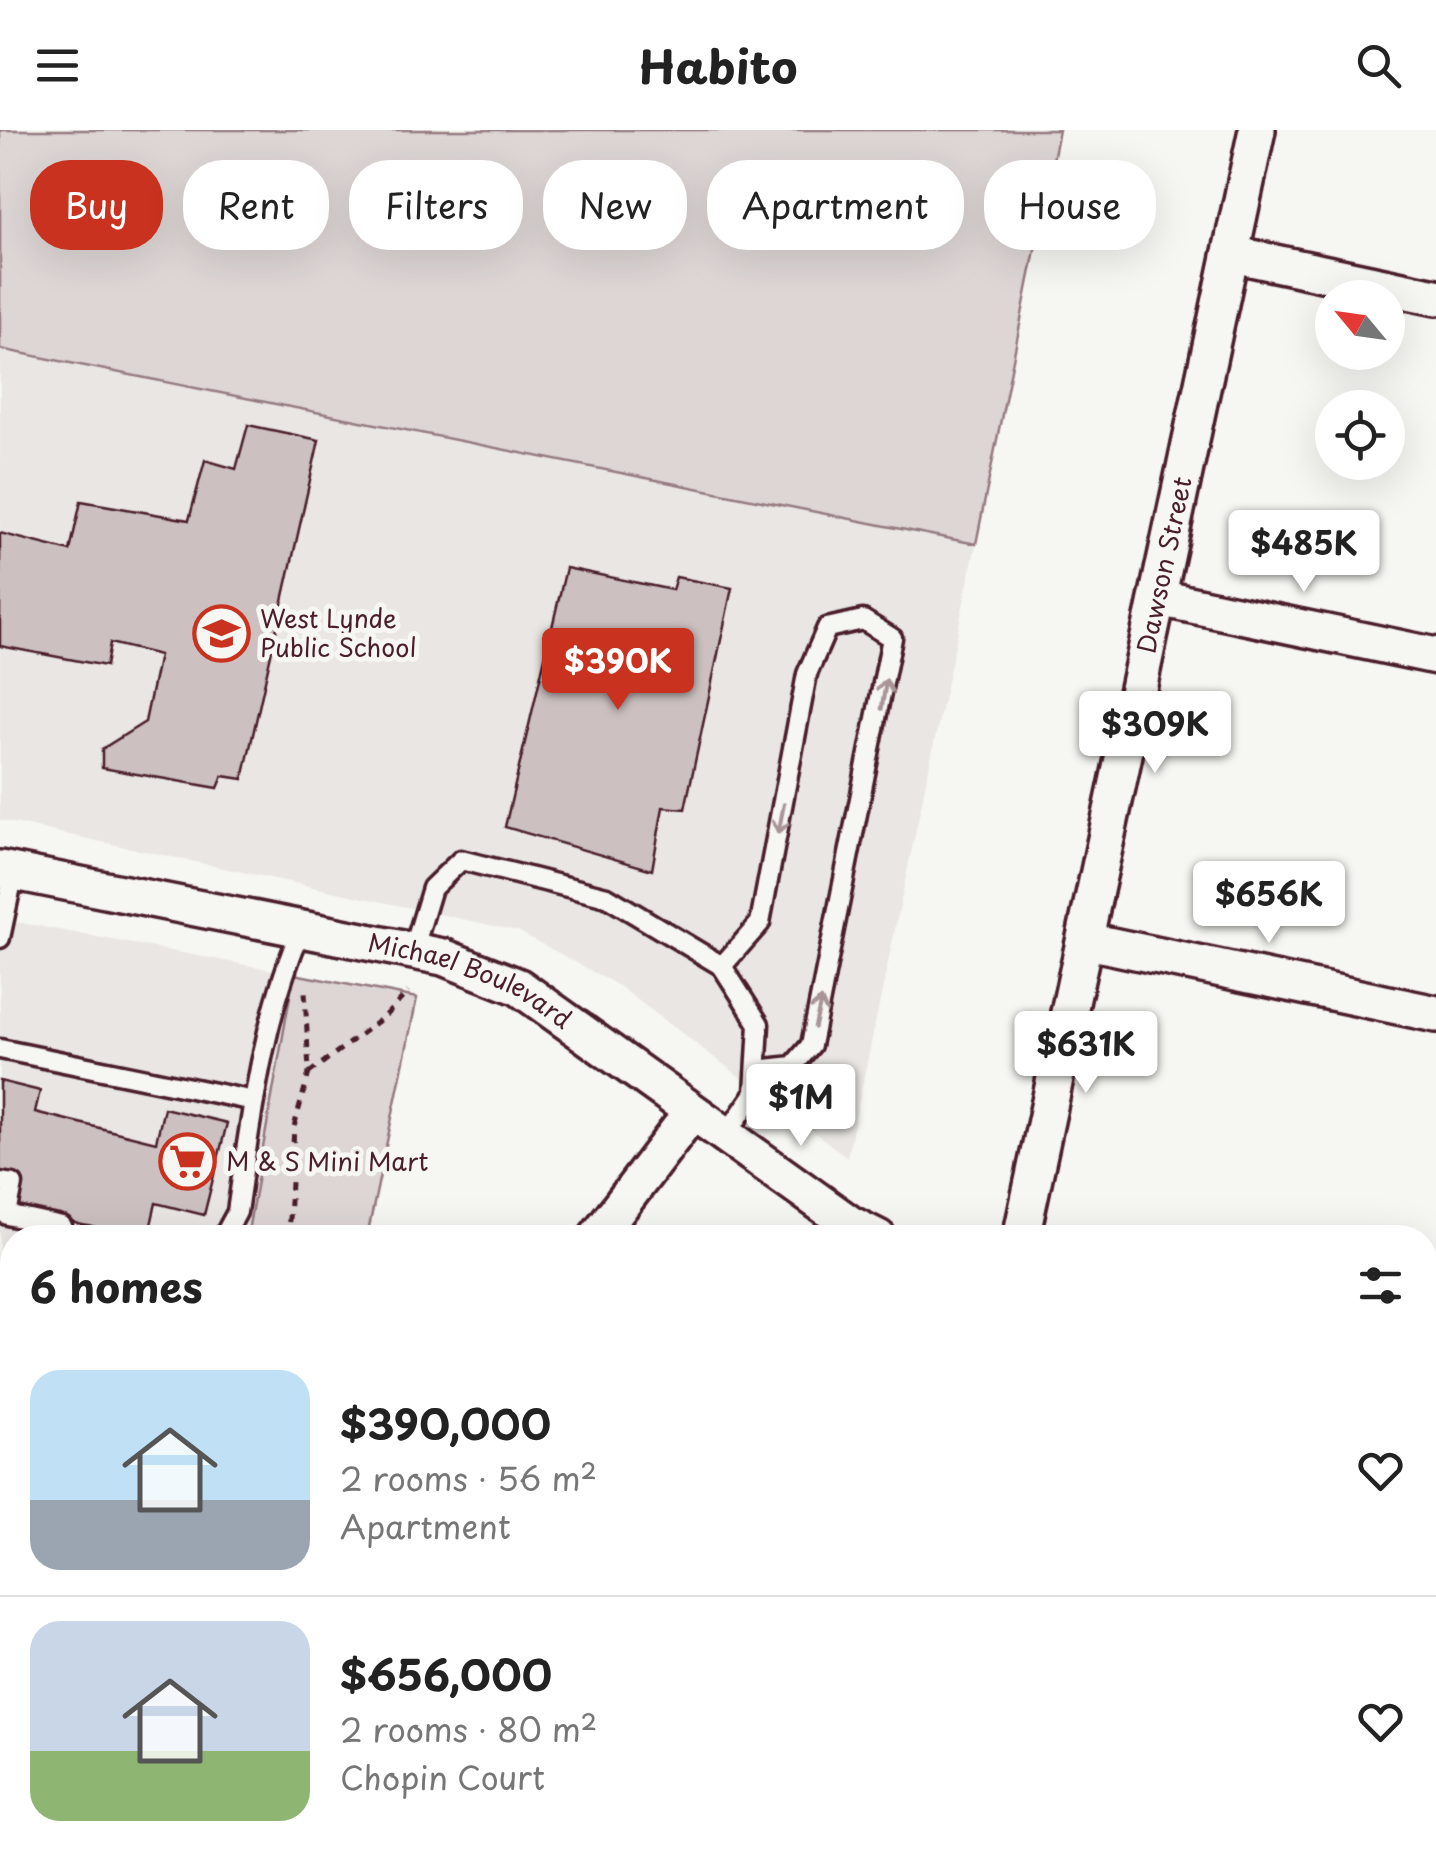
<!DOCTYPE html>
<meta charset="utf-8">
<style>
:root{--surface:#fff;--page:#f6f6f6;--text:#222;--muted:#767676;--line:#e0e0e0;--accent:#c8321e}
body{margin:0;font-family:"Playpen Sans",sans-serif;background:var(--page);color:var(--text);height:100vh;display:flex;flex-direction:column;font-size:38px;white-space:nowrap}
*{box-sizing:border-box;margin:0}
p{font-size:32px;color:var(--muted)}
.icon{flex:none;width:55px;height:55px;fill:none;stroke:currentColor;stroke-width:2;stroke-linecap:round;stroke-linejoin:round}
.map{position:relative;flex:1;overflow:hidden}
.drawer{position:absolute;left:0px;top:1095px;width:1438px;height:642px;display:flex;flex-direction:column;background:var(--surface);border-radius:40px 40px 0 0;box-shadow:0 10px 40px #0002}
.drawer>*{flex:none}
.top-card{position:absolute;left:30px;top:30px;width:1378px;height:90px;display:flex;gap:20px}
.needle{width:65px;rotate:299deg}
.controls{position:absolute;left:1315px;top:150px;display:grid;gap:20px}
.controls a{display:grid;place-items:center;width:90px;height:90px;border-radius:50%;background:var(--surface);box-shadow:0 10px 40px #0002;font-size:50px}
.price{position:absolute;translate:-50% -85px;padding:0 22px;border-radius:10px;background:#fff;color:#222;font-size:32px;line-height:65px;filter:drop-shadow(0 2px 5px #0008)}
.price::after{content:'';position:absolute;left:50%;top:60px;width:30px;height:22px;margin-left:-15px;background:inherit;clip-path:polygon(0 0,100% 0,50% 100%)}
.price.active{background:var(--accent);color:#fff}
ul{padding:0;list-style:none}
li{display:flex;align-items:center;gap:30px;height:250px;padding:0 30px}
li+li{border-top:2px solid var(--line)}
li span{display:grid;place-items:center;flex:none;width:280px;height:200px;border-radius:30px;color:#555}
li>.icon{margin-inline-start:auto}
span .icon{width:120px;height:120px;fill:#fffc;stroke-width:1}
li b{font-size:42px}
h2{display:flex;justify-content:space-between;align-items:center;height:120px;padding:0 30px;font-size:42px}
.pill{padding:0 35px;border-radius:40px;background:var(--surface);box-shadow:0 10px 40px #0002;font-size:35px;line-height:90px}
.pill.active{background:var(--accent);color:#fff}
header{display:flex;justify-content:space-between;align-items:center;height:130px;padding:0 30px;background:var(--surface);font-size:45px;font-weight:700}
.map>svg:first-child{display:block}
.built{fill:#e9e6e3}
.green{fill:#ddd6d5;stroke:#947a80;stroke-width:2.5}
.building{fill:#ccc1c0;stroke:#4a1f2b;stroke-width:2.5}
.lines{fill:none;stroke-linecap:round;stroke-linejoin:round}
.service-casing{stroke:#4a1f2b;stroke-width:25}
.minor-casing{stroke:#4a1f2b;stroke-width:42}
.path{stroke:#4a1f2b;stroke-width:5;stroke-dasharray:8 8;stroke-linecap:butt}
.service{stroke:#f6f6f2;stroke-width:18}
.minor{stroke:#f6f6f2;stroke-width:35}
.oneway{stroke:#a99598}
.labels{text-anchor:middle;stroke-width:10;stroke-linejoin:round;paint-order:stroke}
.street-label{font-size:25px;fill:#4a1f2b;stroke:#f6f6f2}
.poi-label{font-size:25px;fill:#4a1f2b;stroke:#f6f6f2;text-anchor:start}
</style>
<header><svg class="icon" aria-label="menu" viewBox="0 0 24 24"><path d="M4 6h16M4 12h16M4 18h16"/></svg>Habito<svg class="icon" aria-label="search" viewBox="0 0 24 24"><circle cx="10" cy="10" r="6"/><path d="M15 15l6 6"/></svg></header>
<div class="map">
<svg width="1436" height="1736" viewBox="0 0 1436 1736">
<rect width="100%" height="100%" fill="#f6f6f2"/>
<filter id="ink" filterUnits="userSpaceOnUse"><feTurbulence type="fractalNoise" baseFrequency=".01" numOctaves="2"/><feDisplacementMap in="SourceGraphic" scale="20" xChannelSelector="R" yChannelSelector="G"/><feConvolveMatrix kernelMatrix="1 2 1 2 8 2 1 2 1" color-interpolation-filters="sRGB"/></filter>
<g filter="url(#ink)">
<g class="built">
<path d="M0,219L976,414L847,1027L619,856L518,801L0,690Z"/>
<path d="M0,789L294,844L247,1107L12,1108V1147L0,1145Z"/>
</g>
<g class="green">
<path d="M0,0H1059L976,414L0,219Z"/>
<path d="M294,844L417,868L367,1107H247Z"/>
<path d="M120,1725H365L363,1736H118Z"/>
</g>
<g class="building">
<path d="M248,295L319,310L243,649L223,646L218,658L102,638V619L145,592L159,525L110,513L106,536L0,516V403L70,421L81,371L189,390L205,330L236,339Z"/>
<path d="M566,438L672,460L676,447L732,458L685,679L663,677L652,740L505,697Z"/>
<path d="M0,951L40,961L35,982L156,1012L164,978L227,993L204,1085L156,1073L148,1108H134L11,1077L0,1045Z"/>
</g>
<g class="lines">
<defs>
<g id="service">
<path d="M0,808L14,742"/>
<path d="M413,821L432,758L461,730L607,767L722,836L759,894L755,963L726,1005"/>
<path d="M722,836L760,793L807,544L827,498L863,490L892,508L811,915L793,936L757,940"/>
<path d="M0,919L254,971"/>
<path d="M0,1052L13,1054L7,1085L62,1097"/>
<path d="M86,1107L90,1108"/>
<path d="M223,1108L237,1082C251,987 263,886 302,798"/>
</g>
<g id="minor">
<path d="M1232,124L1436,167"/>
<path d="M1159,468L1436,526"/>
<path id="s1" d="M0,739L443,827L519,857L850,1094L878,1108"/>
<path d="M1088,811L1436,884"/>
<path d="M596,1108L692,982"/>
<path id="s2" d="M1021,1108L1257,0"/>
<path d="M1425,1251L1436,1253"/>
<path d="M1425,1644L1436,1646"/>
</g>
</defs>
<use href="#service" class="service-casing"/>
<use href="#minor" class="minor-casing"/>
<g class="path">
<path d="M309,943L385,886L408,862"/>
<path d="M288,1108L294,997L309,943L305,861"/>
<path d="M0,1322L12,1325"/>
<path d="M0,1686L12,1688"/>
<path d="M182,1725L205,1736"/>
<path d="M207,1725L211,1736"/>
</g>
<use href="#service" class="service"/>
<use href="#minor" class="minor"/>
</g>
<defs><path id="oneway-shaft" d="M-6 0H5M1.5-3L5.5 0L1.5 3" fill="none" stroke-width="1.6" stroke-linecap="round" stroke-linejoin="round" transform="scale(2.5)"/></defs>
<g class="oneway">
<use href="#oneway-shaft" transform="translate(884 564) rotate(-81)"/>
<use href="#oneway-shaft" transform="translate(781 689) rotate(101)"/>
<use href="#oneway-shaft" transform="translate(818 883) rotate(-77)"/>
</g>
</g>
<defs>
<symbol id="school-ring" viewBox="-11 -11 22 22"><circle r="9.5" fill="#f6f6f2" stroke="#c8321e" stroke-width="1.5"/><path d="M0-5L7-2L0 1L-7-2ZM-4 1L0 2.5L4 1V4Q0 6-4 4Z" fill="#c8321e"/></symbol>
<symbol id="supermarket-ring" viewBox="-11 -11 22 22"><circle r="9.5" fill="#f6f6f2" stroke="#c8321e" stroke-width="1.5"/><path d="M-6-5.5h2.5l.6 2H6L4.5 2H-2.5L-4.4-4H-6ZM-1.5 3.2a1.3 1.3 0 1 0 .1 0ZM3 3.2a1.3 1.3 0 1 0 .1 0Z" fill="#c8321e"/></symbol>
</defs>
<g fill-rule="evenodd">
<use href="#school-ring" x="190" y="472" width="63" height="63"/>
<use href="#supermarket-ring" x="156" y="1000" width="63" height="63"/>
</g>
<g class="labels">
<g class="street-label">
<text dy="9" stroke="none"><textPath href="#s2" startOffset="688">Dawson Street</textPath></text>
<text dy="9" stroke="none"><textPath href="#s1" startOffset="485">Michael Boulevard</textPath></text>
</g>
<g class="poi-label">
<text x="260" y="498">West Lynde<tspan x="260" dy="29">Public School</tspan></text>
<text x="226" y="1041">M &amp; S Mini Mart</text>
</g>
</g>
</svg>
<div class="controls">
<a><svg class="needle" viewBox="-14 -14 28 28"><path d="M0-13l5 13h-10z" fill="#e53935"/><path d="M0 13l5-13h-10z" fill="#767676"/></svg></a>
<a><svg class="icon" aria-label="locate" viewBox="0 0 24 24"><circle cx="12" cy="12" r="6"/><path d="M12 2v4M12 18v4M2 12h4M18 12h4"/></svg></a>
</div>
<b class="price" style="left:1304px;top:465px">$485K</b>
<b class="price active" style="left:618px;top:583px">$390K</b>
<b class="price" style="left:1155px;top:646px">$309K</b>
<b class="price" style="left:1269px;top:816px">$656K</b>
<b class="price" style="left:1086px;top:966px">$631K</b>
<b class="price" style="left:801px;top:1019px">$1M</b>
<div class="top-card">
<a class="pill active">Buy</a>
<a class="pill">Rent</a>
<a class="pill">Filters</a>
<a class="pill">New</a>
<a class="pill">Apartment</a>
<a class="pill">House</a>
</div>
<section class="drawer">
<h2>6 homes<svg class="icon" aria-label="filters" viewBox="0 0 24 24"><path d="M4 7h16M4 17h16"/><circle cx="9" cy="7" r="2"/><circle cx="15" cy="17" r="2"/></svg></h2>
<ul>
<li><span style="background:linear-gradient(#bfe0f5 65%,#9aa5b1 0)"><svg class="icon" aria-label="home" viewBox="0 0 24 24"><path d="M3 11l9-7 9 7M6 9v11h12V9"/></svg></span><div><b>$390,000</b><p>2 rooms · 56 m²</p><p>Apartment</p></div><svg class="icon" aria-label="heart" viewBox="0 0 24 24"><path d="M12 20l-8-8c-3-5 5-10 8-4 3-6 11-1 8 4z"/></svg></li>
<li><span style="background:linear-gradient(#c9d6e8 65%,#8fb573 0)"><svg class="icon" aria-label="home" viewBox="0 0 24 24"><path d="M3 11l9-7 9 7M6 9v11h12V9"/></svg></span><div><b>$656,000</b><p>2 rooms · 80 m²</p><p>Chopin Court</p></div><svg class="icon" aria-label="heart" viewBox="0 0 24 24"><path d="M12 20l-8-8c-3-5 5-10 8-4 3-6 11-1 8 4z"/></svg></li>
</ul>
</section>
</div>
